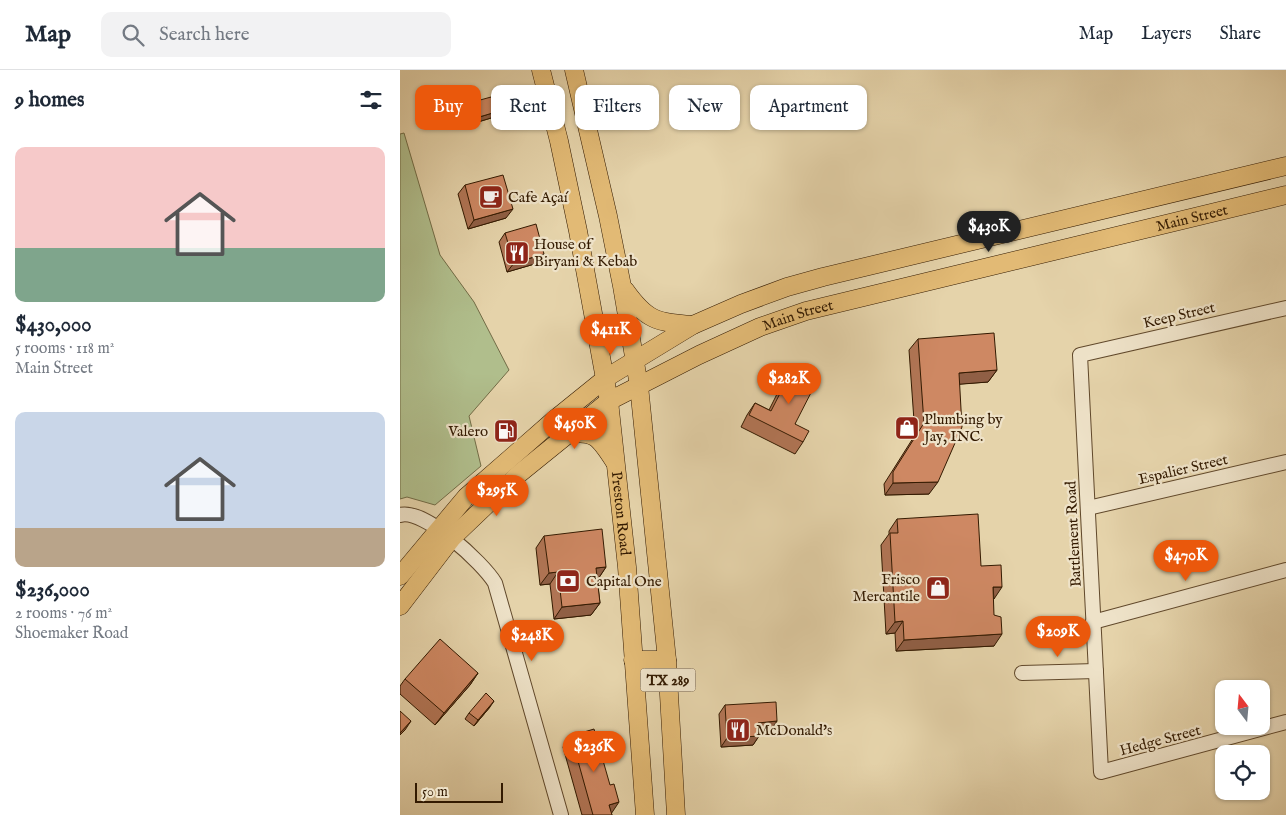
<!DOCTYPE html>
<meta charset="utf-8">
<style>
:root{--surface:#fff;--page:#f2f2f3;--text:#1f2937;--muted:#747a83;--line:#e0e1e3;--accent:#ea580c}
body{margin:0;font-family:"IM FELL English",serif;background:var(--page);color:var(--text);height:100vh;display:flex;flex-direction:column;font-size:19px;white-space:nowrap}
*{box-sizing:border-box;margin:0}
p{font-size:16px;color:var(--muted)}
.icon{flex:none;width:28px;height:28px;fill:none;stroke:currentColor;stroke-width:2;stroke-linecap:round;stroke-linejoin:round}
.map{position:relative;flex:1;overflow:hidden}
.panel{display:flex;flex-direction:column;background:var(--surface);width:400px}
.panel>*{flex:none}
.top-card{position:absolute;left:15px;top:15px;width:475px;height:45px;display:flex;gap:10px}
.needle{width:32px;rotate:344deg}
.buttons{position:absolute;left:815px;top:610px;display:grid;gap:10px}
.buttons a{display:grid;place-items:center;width:55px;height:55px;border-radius:10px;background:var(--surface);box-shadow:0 1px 4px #0004;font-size:25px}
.scale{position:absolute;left:15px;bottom:12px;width:88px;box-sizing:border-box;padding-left:5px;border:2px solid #331a01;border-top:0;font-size:14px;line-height:18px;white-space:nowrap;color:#331a01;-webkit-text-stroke:4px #eee2c8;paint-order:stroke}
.price{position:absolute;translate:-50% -42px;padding:0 11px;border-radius:18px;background:var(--accent);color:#fff;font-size:16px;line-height:32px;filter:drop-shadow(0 1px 2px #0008)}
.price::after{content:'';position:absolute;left:50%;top:30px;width:15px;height:11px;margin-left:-8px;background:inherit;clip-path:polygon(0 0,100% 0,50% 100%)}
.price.selected{background:#222;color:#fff}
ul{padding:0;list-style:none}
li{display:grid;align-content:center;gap:10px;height:265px;padding:0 15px}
li span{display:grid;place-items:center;height:155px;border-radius:10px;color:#555}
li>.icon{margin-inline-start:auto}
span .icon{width:90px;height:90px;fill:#fffc;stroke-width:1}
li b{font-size:21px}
h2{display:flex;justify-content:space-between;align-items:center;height:60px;padding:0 15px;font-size:21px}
.chip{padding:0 18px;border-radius:10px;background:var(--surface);box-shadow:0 1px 4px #0004;font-size:18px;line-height:45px}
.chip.selected{background:var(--accent);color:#fff}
header{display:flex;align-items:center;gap:30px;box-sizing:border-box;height:70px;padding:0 25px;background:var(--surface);border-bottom:1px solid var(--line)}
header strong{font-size:24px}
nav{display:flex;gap:28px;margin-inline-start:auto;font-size:18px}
.search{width:350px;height:45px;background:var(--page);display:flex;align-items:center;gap:12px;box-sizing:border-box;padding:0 18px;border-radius:10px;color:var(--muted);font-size:19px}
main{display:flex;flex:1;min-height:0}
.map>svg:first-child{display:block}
.green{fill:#b0be8c;stroke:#726c46}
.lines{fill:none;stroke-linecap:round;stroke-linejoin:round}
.minor-casing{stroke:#60482b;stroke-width:16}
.major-casing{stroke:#331a01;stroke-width:19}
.minor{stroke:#eee2c8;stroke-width:14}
.major{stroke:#e2ba75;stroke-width:18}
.wall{fill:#b17555;stroke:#331a01}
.shaded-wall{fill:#905f45;stroke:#331a01}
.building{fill:#ce8863;stroke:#331a01}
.labels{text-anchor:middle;stroke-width:4.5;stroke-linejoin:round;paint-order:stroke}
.shield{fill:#eee2c8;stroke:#6b563d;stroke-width:1}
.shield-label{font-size:14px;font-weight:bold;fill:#331a01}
.poi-label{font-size:15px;fill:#331a01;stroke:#eee2c8;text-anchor:start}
.street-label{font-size:15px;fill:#331a01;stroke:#eee2c8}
</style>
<header>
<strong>Map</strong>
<div class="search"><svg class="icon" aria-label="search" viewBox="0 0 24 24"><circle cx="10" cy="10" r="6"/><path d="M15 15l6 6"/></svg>Search here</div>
<nav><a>Map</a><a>Layers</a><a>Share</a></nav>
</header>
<main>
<section class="panel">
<h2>9 homes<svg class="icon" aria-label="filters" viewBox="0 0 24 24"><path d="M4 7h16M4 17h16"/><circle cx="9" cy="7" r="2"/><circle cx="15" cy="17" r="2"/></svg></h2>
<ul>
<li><span style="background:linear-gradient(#f6c9c9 65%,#7fa58c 0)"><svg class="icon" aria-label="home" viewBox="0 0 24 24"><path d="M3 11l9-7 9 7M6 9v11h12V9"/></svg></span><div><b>$430,000</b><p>5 rooms · 118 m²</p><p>Main Street</p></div></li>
<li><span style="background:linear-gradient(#c9d6e8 75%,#b9a48a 0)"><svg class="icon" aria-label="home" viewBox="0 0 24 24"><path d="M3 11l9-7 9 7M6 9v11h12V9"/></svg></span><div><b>$236,000</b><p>2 rooms · 76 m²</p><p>Shoemaker Road</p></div></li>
</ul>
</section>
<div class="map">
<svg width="886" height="745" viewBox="0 0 886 745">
<rect width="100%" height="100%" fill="#e5d3aa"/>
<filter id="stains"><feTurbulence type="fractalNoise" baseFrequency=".004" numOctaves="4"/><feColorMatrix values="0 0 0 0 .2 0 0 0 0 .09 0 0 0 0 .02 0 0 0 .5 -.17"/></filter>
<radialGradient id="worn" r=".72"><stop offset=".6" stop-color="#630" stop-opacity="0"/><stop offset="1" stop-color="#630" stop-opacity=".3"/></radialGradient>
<path class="green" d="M4,63L40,185L74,232L109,300L69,346L81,396L35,435L7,427L0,429V64Z"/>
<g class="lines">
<defs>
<g id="minor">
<path d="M886,238L680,285L701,702L886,652"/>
<path d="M688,438L886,392"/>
<path d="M0,445C24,438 83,493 95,513L161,745"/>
<path d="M693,552L886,500"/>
<path d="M622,603L696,601"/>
</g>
<g id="major">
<path id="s1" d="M141,0L159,71L178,161L209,331L227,497L245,745"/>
<path d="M174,0L208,146L222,216L239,316L267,590L276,745"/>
<path d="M225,220C247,251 256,252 293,255"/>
<path d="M167,365C194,359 200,369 214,391"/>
<path d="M0,506L66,427L154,350L206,308L293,255L341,234L387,217L423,207L886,96"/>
<path id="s2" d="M0,536L52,468L120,403L209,331L299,285L360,257L406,241L886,125"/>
<path d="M233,590H267"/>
</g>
</defs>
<use href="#minor" class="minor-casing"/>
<use href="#major" class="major-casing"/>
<use href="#minor" class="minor"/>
<use href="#major" class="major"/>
</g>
<g class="wall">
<path d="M55,37L96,42L91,48L55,59L50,43Z"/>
<path d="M65,115L106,148L68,159L58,124Z"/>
<path d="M105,163L138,193L107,202L99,172Z"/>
<path d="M518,269L597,300L588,312L559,314L529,424L485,425L484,414L515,365L509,280Z"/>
<path d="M393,298L395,354L403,372L395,384L341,357L347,345L355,333L369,340L384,310Z"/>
<path d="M497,449L581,496L593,529L594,576L496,581L495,563L486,564L481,475L489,464V461Z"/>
<path d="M144,466L206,497L198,509H197L200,533L191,545L154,549L150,514L140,515L136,478Z"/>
<path d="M78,603L70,615L35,655L0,624V616L5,609Z"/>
<path d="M325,635L377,651L371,660L359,661V666L353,675L321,677L319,644Z"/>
<path d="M90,637L74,656L65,649L69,643Z"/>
<path d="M171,666L211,743L212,745H182L163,677Z"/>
</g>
<g class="shaded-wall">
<path d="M96,42L91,48L55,59L59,53Z"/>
<path d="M113,139L106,148L68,159L74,150Z"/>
<path d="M144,184L138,193L107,202L114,193Z"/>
<path d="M597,300L588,312L550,315L559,303Z"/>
<path d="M538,412L529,424L485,425L493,413Z"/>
<path d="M206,497L198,509L187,510L196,498Z"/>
<path d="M158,502L150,514L140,515L149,503Z"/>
<path d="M593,517H602L594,529Z"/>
<path d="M200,533L191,545L154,549L162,537Z"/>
<path d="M503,551L495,563L486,564L495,552Z"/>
<path d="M602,564L594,576L496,581L504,570Z"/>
<path d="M78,603L70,615L35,655L44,643Z"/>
<path d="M94,631L90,637L74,656L78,650Z"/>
<path d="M11,651L5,660L0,665V663Z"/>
<path d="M377,651L371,660L352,662L358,653Z"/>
<path d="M359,666L353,675L321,677L327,668Z"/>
<path d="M219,732L211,744L209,735Z"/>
</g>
<g class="building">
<path d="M91,27L96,42L59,53L55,37Z"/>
<path d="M103,105L113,139L74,150L65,115Z"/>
<path d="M136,154L144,184L114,193L105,163Z"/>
<path d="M594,263L597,300L559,303L562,357L538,412L493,413V402L524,353L518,269Z"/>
<path d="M393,298L418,309L395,354L409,361L403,372L349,345L355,333L371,341Z"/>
<path d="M578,444L581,496L601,495L602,517H593L594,545L601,547L602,564L504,570L503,551L495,552L490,463H498L497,449Z"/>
<path d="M202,459L206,497L196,498L200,533L162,537L158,502L149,503L144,466Z"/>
<path d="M40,569L78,603L44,643L5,609Z"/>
<path d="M86,623L94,631L78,650L69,643Z"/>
<path d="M376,632L377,651L358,653L359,666L327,668L325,635Z"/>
<path d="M0,641L11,651L0,663Z"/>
<path d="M194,659L210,715L214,714L219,732L209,735L212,745H193L171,666Z"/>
</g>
<defs>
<symbol id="cafe-square" viewBox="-11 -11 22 22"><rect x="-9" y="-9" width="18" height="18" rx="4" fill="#8f2418" stroke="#eee2c8"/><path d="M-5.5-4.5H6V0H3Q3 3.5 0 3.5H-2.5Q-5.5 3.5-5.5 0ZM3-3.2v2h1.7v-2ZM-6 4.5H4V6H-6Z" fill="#fff"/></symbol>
<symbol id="restaurant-square" viewBox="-11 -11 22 22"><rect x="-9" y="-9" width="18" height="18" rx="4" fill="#8f2418" stroke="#eee2c8"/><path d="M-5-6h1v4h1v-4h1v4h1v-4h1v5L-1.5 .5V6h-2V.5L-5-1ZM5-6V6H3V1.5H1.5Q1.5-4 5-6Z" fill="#fff"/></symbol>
<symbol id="shop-square" viewBox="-11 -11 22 22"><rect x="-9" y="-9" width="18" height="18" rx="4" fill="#8f2418" stroke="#eee2c8"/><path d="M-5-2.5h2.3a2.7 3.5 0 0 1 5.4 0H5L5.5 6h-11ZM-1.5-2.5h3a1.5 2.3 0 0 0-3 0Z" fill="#fff"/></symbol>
<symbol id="fuel-square" viewBox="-11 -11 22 22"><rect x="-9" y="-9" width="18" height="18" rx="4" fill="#8f2418" stroke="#eee2c8"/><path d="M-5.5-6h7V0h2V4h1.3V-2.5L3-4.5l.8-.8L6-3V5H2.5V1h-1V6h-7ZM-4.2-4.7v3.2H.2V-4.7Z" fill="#fff"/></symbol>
<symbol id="bank-square" viewBox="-11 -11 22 22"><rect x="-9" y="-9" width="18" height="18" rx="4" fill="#8f2418" stroke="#eee2c8"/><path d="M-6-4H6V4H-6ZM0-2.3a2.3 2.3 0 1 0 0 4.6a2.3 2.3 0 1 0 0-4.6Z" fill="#fff"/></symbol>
</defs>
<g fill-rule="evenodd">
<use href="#cafe-square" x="77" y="113" width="28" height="28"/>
<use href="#restaurant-square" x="103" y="169" width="28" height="28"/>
<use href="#shop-square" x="493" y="344" width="28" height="28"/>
<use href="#fuel-square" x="92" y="347" width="28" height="28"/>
<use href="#bank-square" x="154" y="497" width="28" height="28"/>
<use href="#shop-square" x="524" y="504" width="28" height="28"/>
<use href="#restaurant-square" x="324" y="646" width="28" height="28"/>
</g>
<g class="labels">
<rect class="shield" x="240.5" y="598.5" width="55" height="23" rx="4"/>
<g class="shield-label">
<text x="268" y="615">TX 289</text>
</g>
<g class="poi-label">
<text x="108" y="132">Cafe Açaí</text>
<text x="134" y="179">House of<tspan x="134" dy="17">Biryani &amp; Kebab</tspan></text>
<text x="524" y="354">Plumbing by<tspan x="524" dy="17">Jay, INC.</tspan></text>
<text x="88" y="366" text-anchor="end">Valero</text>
<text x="520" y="514" text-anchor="end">Frisco<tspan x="520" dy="17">Mercantile</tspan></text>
<text x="186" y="516">Capital One</text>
<text x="356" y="665">McDonald's</text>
</g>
<g class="street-label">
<text dy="5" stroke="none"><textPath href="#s2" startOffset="908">Main Street</textPath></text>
<text transform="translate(779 245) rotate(-13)" y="5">Keep Street</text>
<text dy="5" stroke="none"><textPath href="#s2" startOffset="502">Main Street</textPath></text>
<text transform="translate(783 399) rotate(-13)" y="5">Espalier Street</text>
<text dy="5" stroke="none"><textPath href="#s1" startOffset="451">Preston Road</textPath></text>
<text transform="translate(673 464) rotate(-93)" y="5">Battlement Road</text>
<text transform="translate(760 670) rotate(-15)" y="5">Hedge Street</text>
</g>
</g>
<rect width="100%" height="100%" filter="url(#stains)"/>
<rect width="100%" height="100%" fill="url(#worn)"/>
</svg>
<div class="buttons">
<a><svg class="needle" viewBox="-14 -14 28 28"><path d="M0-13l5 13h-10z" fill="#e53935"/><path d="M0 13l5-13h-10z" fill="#747a83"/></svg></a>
<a><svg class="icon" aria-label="locate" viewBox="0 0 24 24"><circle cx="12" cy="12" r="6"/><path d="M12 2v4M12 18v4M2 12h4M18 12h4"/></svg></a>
</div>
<div class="scale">50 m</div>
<b class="price selected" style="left:589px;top:183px">$430K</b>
<b class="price" style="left:211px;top:286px">$411K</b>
<b class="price" style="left:389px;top:335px">$282K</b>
<b class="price" style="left:175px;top:380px">$450K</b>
<b class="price" style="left:97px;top:447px">$295K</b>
<b class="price" style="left:786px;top:512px">$470K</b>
<b class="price" style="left:658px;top:588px">$209K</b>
<b class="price" style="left:132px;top:592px">$248K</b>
<b class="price" style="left:194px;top:703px">$236K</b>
<div class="top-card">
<a class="chip selected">Buy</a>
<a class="chip">Rent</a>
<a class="chip">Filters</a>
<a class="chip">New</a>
<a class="chip">Apartment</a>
</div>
</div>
</main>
